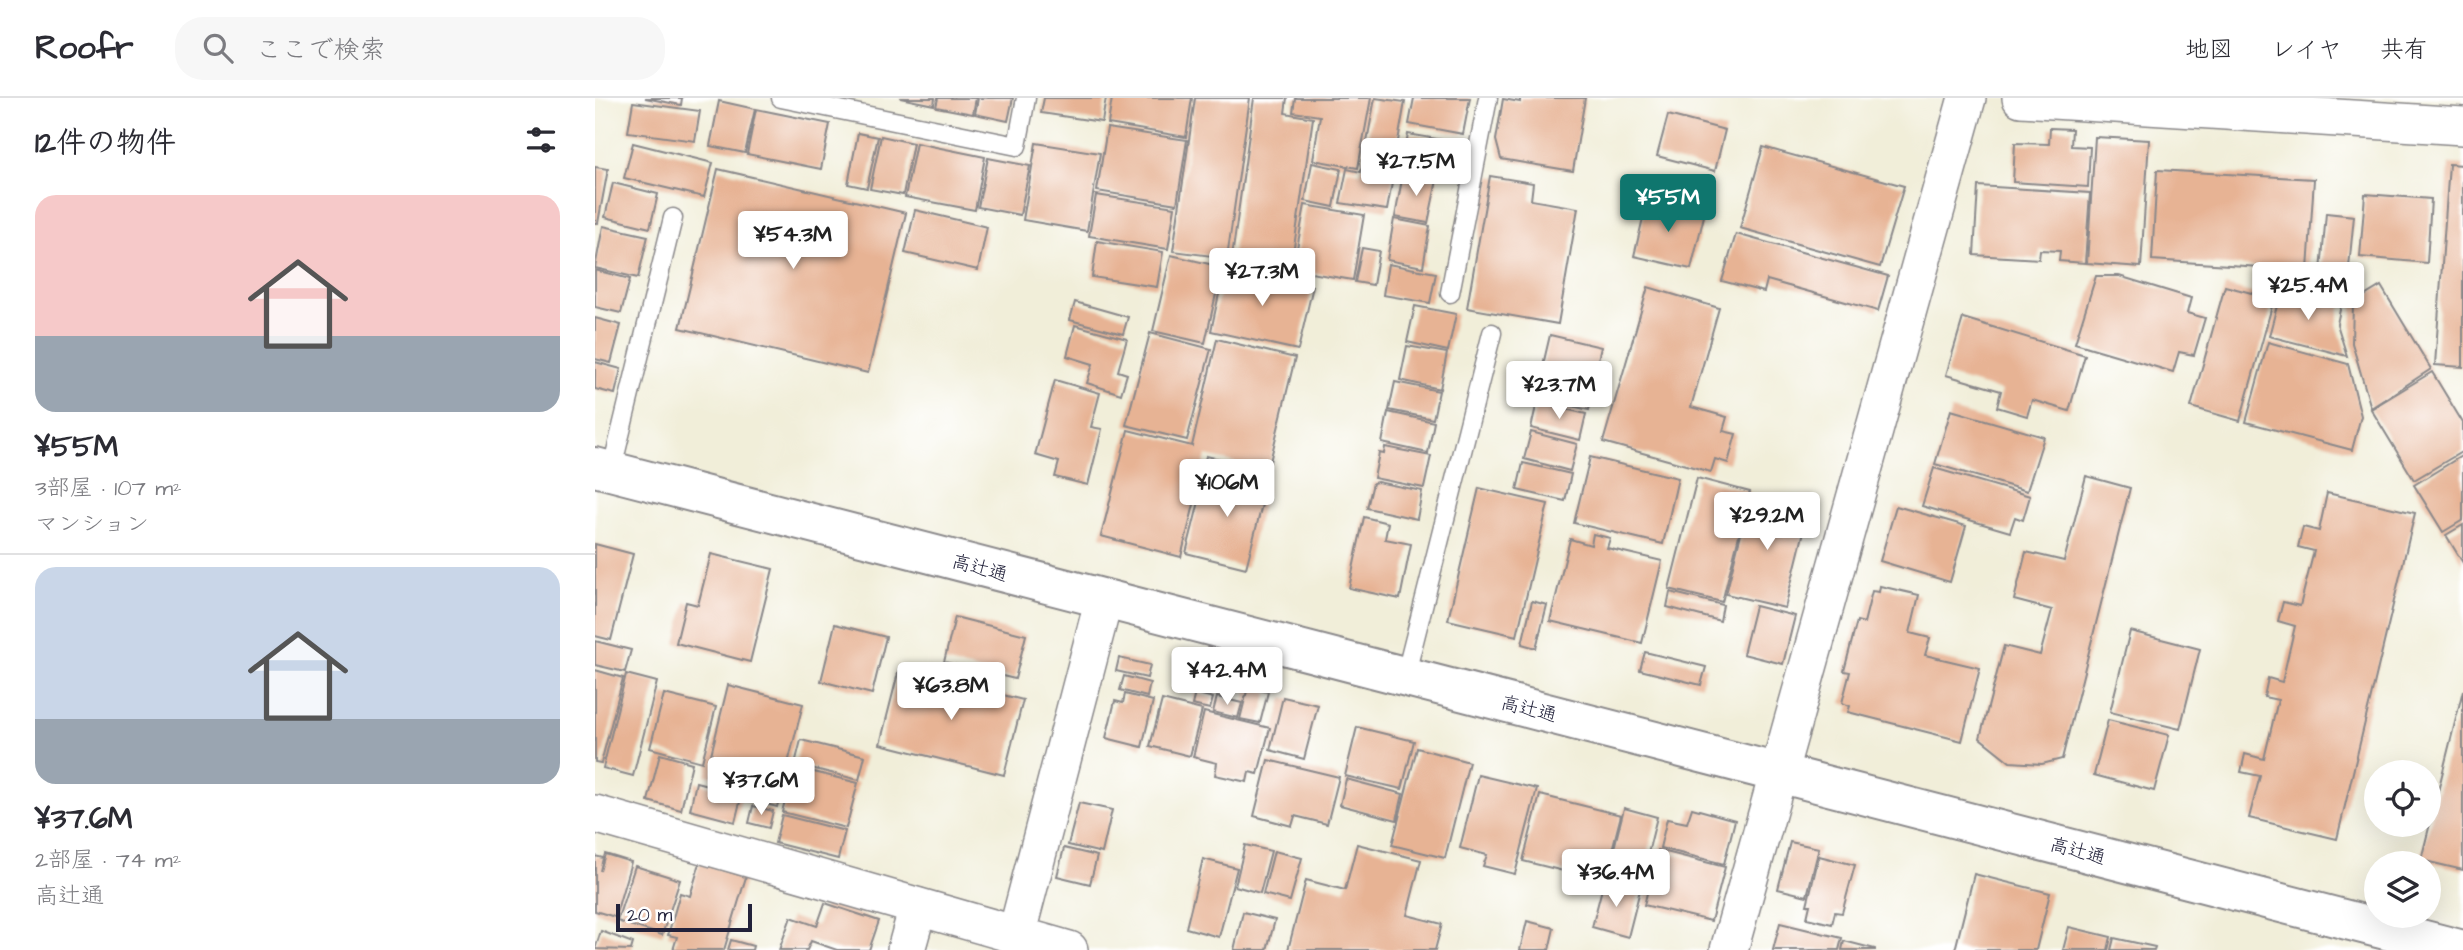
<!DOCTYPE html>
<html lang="ja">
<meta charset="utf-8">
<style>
:root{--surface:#fff;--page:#f7f7f7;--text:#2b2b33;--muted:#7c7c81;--line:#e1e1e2;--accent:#0f766e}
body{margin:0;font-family:"Architects Daughter","Klee One",sans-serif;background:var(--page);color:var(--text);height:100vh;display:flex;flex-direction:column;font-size:26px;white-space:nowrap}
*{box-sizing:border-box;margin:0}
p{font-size:23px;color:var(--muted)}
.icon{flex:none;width:38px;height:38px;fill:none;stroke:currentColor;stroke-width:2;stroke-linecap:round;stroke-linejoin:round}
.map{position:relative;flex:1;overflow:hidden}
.sheet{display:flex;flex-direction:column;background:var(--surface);width:595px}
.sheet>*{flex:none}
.fabs{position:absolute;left:1769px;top:662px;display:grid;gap:14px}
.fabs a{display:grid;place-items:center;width:77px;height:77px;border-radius:50%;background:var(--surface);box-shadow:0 7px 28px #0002;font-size:35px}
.scale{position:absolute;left:21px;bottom:18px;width:136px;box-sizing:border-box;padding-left:7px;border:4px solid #22223b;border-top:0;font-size:19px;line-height:24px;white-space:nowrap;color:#22223b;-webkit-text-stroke:5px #fff;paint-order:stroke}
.price{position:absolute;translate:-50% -60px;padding:0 16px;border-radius:7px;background:#fff;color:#222;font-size:23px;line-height:46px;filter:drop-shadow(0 2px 4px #0008)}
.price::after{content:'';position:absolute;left:50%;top:42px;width:21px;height:16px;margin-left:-10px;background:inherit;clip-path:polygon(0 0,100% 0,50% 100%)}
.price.selected{background:var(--accent);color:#fff}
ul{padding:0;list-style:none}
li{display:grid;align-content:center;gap:14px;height:371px;padding:0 35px}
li+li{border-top:2px solid var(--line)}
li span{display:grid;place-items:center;height:217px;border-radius:21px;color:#555}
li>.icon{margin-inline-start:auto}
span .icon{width:126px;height:126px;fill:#fffc;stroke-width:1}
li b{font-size:30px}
h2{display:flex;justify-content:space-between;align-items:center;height:84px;padding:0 35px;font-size:30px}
header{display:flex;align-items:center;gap:42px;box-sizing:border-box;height:98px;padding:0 35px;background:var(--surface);border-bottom:2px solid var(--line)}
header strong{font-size:33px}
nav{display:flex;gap:38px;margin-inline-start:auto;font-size:24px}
.search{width:490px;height:63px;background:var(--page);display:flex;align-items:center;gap:18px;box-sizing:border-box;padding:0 24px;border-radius:28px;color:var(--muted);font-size:26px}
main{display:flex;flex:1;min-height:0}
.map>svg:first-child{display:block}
.building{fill:#e7b394}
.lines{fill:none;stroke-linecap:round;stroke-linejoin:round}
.service-casing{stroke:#8a888a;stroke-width:21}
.minor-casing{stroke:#8a888a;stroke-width:40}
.tertiary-casing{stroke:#8a888a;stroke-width:42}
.service{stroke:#fff;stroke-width:18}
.minor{stroke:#fff;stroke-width:37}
.tertiary{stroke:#fff;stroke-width:38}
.labels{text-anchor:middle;stroke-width:5;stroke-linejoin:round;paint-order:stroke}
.street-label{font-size:19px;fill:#22223b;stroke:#fff}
</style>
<header>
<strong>Roofr</strong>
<div class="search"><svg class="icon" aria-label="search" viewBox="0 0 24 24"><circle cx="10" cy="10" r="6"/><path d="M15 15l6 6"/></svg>ここで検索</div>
<nav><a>地図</a><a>レイヤ</a><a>共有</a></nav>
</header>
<main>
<section class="sheet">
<h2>12件の物件<svg class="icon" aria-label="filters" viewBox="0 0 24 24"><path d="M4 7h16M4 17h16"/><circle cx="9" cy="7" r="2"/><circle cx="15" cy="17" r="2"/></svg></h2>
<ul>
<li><span style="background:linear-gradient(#f6c9c9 65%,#9aa5b1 0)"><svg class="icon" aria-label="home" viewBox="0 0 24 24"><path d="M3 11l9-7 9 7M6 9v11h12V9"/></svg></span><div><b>¥55M</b><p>3部屋 · 107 m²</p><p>マンション</p></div></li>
<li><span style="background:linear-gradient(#c9d6e8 70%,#9aa5b1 0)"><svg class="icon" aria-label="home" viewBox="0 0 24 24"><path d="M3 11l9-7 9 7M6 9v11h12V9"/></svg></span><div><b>¥37.6M</b><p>2部屋 · 74 m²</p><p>高辻通</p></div></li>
</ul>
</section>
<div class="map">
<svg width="1868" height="852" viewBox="0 0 1868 852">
<rect width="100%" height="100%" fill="#fff"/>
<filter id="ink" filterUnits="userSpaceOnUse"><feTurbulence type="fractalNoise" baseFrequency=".0143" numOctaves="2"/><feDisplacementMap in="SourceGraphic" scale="14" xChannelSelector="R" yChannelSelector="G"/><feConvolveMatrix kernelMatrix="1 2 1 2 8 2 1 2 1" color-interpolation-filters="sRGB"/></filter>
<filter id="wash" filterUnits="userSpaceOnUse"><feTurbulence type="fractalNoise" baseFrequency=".00686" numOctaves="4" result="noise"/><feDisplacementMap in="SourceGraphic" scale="28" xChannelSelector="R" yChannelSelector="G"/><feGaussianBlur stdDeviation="1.57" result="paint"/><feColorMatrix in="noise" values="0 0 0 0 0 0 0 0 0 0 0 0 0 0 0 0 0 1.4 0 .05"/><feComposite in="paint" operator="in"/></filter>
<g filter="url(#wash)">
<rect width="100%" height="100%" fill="#f1eed9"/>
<g id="blocks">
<g class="building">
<path d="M50,0H87L86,7Z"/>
<path d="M305,0H340L339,7Z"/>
<path d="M343,0H381L378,16L341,9Z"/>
<path d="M383,0H418L413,23L380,16Z"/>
<path d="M449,0H511L507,24L446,15Z"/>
<path d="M517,0H597L591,39L513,26Z"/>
<path d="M600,0H655L632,160L578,153Z"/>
<path d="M659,0H692L690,15L718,20L696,169L637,159Z"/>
<path d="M700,0H776L763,70L718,62L725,18L698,14Z"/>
<path d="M780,0L810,4L798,71L768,65Z"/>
<path d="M819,0H875L868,36L814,26Z"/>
<path d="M925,0H990L978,73L906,61L901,42L908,1L925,4Z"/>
<path d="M124,3L160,11L150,55L115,48Z"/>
<path d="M38,4L105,13L100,43L33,34Z"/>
<path d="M161,11L235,26L226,71L152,56Z"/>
<path d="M1073,17L1130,32L1120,73L1062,58Z"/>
<path d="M512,30L592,42L582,106L502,93Z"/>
<path d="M1455,30L1477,31L1476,48L1495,49L1493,89L1418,84L1420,45L1454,46Z"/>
<path d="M263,35L283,39L272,90L253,86Z"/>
<path d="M813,36L848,42L841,80L807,74Z"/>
<path d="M286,38L318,45L308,97L275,91Z"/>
<path d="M1500,39L1554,42L1546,169L1492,165Z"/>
<path d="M38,45L118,65L109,99L29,80Z"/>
<path d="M321,45L390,59L380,112L310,99Z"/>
<path d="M441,45L505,55L492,133L428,122Z"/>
<path d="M1168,49L1309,88L1285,169L1145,130Z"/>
<path d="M393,60L435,68L425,117L383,109Z"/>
<path d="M717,65L746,71L739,109L710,103Z"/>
<path d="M1854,66L1868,67V269L1840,267Z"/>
<path d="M767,68L799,74L792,112L745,105L752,71L766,74Z"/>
<path d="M0,69L13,71L3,125H0Z"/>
<path d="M123,71L311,115L273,275L85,230Z"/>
<path d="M1562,72L1719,81L1713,172L1557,162Z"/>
<path d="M808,76L842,82L833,125L800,119Z"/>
<path d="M895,78L938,85L936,102L983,110L963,226L872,210Z"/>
<path d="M18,85L63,96L55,130L10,119Z"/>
<path d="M1383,88L1495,95L1490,165L1464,163L1465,153L1445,152L1444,161L1379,157Z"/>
<path d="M1770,96L1836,101L1832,165L1765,159Z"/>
<path d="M501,97L580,109L573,151L494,138Z"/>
<path d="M1053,99L1078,105L1077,111L1109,118L1096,171L1039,158Z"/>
<path d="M710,107L769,117L758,182L698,172Z"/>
<path d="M320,112L392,129L383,172L310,155Z"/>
<path d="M1731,115L1759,118L1751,200L1724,197Z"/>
<path d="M799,121L835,128L828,169L792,162Z"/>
<path d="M8,128L53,138L43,180L0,170Z"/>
<path d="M1141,136L1293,178L1283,213L1172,182L1169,194L1127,183Z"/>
<path d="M502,143L568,154L562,189L497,179Z"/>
<path d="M767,150L784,153L778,187L760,184Z"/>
<path d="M576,157L627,169L610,245L558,233Z"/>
<path d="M793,166L841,175L835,205L788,197Z"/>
<path d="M630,168L718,188L703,252L616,233Z"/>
<path d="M0,172L35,181L26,215L0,209Z"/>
<path d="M1501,178H1524L1596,200L1592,215L1610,220L1599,257L1584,254L1578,274L1480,245Z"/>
<path d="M1630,188L1679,201L1645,323L1596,309Z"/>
<path d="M1786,188L1836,271L1776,310L1757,245L1758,205Z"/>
<path d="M1053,189L1124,210L1096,309L1132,319L1128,333L1141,336L1133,365L1120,361L1116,374L1008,344Z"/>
<path d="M1687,189L1746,207L1742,226L1752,258L1674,238Z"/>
<path d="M480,204L533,219L528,236L475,222Z"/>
<path d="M820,208L861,216L853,253L812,244Z"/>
<path d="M0,220L26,227L16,265L0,261Z"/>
<path d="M1368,220L1490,257L1474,313L1437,302L1432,318L1402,309L1406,293L1351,277Z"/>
<path d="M480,227L532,241L523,273L532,276L526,296L492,285L498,266L472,258Z"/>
<path d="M555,235L616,251L592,342L531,327Z"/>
<path d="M955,237L1006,249L999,279L948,267Z"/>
<path d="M622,241L700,260L673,372L611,358L586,459L506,438L533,332L597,348Z"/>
<path d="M1673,244L1753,266L1766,318L1757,352L1651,324Z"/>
<path d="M812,248L852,255L845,291L805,282Z"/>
<path d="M0,264L26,271L20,296L0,291Z"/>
<path d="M950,270L1001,282L994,312L943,300Z"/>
<path d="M1837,274L1868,325V353L1819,382L1776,311Z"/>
<path d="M460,282L505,295L496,329L507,331L493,387L460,379L464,364L440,357Z"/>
<path d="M800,284L844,293L838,321L794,312Z"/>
<path d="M942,304L991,316L985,342L936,330Z"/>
<path d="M1356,312L1449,339L1432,393L1340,366Z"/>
<path d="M793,314L839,324L833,355L787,345Z"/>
<path d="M936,334L982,346L975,373L929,361Z"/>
<path d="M790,349L836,358L829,390L779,380L784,355L789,356Z"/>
<path d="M1868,357V422L1848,434L1819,387Z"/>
<path d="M995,359L1083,380L1068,446L979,425Z"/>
<path d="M928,365L976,376L970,403L922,392Z"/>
<path d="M1339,370L1435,398L1428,422L1420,419L1415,434L1327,408Z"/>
<path d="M612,372L672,387L651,470L591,455Z"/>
<path d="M1491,378L1535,390L1467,661L1447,666L1415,664L1385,640L1409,548L1445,557L1457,512L1419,502L1431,454L1469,463Z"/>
<path d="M1102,380L1155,394L1127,504L1074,491Z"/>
<path d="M782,384L827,393L822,421L772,410L778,385Z"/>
<path d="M884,390L953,406L922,538L853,522Z"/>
<path d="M1732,395L1820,415L1742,741L1654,720L1665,678L1646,674L1650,656L1669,661L1683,602L1669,599L1673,580L1687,584L1700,528L1683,523L1688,504L1705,508L1719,453L1703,449L1708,429L1724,433Z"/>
<path d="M1155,399L1214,413L1190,510L1131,496Z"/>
<path d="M1301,408L1371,428L1355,484L1285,463Z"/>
<path d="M769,419L793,425L790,441L816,446L805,501L754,490Z"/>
<path d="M1868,427V465L1851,437Z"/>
<path d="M998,436L1015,440L1012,450L1067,463L1047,545L955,523L975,441L996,447Z"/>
<path d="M0,446L38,456L16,542L0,538Z"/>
<path d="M116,456L178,471L155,564L81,545L91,504L103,507Z"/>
<path d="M1285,488L1324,497L1315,535L1335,540L1330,557L1385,570L1367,643L1253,614L1255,608L1247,605L1255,574L1249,573L1262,523L1269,525L1277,493L1284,494Z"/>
<path d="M1075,494L1128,507L1125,523L1072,509Z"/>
<path d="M937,503L952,507L941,550L927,546Z"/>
<path d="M1160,508L1200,518L1188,566L1148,556Z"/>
<path d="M360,519L431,537L420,581L349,564Z"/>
<path d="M240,526L291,539L277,596L226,583Z"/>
<path d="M1535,533L1605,551L1585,631L1515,614Z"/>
<path d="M0,543L36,552L30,574L0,567Z"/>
<path d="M1050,554L1111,569L1106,587L1045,572Z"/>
<path d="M524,560L555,567L552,580L521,573Z"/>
<path d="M304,571L428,602L409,677L285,646Z"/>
<path d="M0,572L28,580L6,665L0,664Z"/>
<path d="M31,576L62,584L38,678L8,670Z"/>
<path d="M529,578L555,585L552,599L525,592Z"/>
<path d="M133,587L208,606L182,709L149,700L151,693L140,690L141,684L111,677Z"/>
<path d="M653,589L673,594L665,625L645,621Z"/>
<path d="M1868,592V772L1826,762Z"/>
<path d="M600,595L618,600L615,611L597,607Z"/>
<path d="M69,596L121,609L107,664L55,650Z"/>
<path d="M530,596L558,603L547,649L511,640L520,603L528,605Z"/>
<path d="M622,599L647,605L643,620L618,614Z"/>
<path d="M688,599L723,607L709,661L675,652Z"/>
<path d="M567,602L607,612L595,658L555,648Z"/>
<path d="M609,614L675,630L663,676L654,674L652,684L620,677L622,665L598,659Z"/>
<path d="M1513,622L1574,637L1559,693L1499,677Z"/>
<path d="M762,629L819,643L807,691L750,678Z"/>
<path d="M206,642L270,658L264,682L200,666Z"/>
<path d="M822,650L874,664L850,760L797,747Z"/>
<path d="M65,656L97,665L86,712L53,703Z"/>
<path d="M673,662L744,679L732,726L700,718L697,728L659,718Z"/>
<path d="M199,669L263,685L251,730L187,714Z"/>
<path d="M883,677L942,691L920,776L888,768L892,757L865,750Z"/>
<path d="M751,681L808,696L802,722L745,707Z"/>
<path d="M101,684L147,696L140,724L95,712Z"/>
<path d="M945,697L1026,717L1009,783L928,763Z"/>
<path d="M484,705L517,712L507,755L473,747Z"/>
<path d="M158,708L178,713L174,730L154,725Z"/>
<path d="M1029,710L1062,719L1045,787L1012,779Z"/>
<path d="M1097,710L1140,722L1129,766L1065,750L1072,721L1092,725Z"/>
<path d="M187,717L250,733L243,761L180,745Z"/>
<path d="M1195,744L1224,750L1212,798L1183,791Z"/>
<path d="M762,746L826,762L812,817L847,826L840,852H693L711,782L750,792Z"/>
<path d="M650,747L676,753L665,795L640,788Z"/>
<path d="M469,750L502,758L495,786L462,778Z"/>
<path d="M1063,752L1130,769L1116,823L1049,807Z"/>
<path d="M679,753L707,760L695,803L668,796Z"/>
<path d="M10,756L36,764L20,819L0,813V758L8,760L5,773Z"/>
<path d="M1224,758L1260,767L1247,815L1240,814L1237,826L1212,820L1215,807H1212Z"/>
<path d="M608,761L642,770L624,839L591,830Z"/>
<path d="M105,765L151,779L129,852H78L82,839L73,837L85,795L95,798Z"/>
<path d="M40,768L85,782L67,837L22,823Z"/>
<path d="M1379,776L1455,795L1441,852H1360Z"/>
<path d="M1009,783L1045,792L1033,839L997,829Z"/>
<path d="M230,805L284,823L274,852H242L216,843L212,852H184L196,819L222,828Z"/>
<path d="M648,814L680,822L672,852H639Z"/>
<path d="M932,823L959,830L954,852H925Z"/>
<path d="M1185,825L1247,840L1244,852H1178Z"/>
<path d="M1474,829L1516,839L1513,852H1468Z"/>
<path d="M6,833L38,845L36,852L0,851Z"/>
<path d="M1519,840L1560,849L1559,852H1516Z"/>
<path d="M136,842L158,848L157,852H133Z"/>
<path d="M1249,843L1280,851V852H1247Z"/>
</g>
</g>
</g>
<g filter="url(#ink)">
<use href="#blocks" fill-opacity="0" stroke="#8a888a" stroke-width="2"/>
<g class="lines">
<defs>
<g id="service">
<path d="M186,0L422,48L431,0"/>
<path d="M855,195L893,0"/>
<path d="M16,374L78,120"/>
<path d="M810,579L897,235"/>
</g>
<g id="minor">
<path d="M1426,0L1868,28"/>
<path d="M0,716L474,852"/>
<path d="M421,838L509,501"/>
<path d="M311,852L323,809"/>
<path d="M1134,852L1372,0"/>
</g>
<path id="tertiary" d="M0,369L1868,852"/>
</defs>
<use href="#service" class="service-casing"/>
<use href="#minor" class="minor-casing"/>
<use href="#tertiary" class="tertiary-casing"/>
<use href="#service" class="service"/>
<use href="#minor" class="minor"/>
<use href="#tertiary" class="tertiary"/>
</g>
</g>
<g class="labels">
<g class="street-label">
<text transform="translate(385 469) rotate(15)" y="7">高辻通</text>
<text transform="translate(934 610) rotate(14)" y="7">高辻通</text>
<text transform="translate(1483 752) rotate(15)" y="7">高辻通</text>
</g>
</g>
</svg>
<div class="fabs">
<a><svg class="icon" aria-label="locate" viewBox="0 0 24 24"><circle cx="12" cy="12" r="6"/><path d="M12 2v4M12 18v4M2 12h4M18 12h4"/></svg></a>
<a><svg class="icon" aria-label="layers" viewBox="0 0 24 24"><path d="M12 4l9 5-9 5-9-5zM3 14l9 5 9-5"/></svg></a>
</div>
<div class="scale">20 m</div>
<b class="price" style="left:821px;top:100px">¥27.5M</b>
<b class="price selected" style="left:1073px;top:136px">¥55M</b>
<b class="price" style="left:198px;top:173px">¥54.3M</b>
<b class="price" style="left:667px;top:210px">¥27.3M</b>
<b class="price" style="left:1713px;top:224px">¥25.4M</b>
<b class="price" style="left:964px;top:323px">¥23.7M</b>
<b class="price" style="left:632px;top:421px">¥106M</b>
<b class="price" style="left:1172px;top:454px">¥29.2M</b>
<b class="price" style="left:632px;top:609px">¥42.4M</b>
<b class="price" style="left:356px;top:624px">¥63.8M</b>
<b class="price" style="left:166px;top:719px">¥37.6M</b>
<b class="price" style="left:1021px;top:811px">¥36.4M</b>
</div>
</main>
